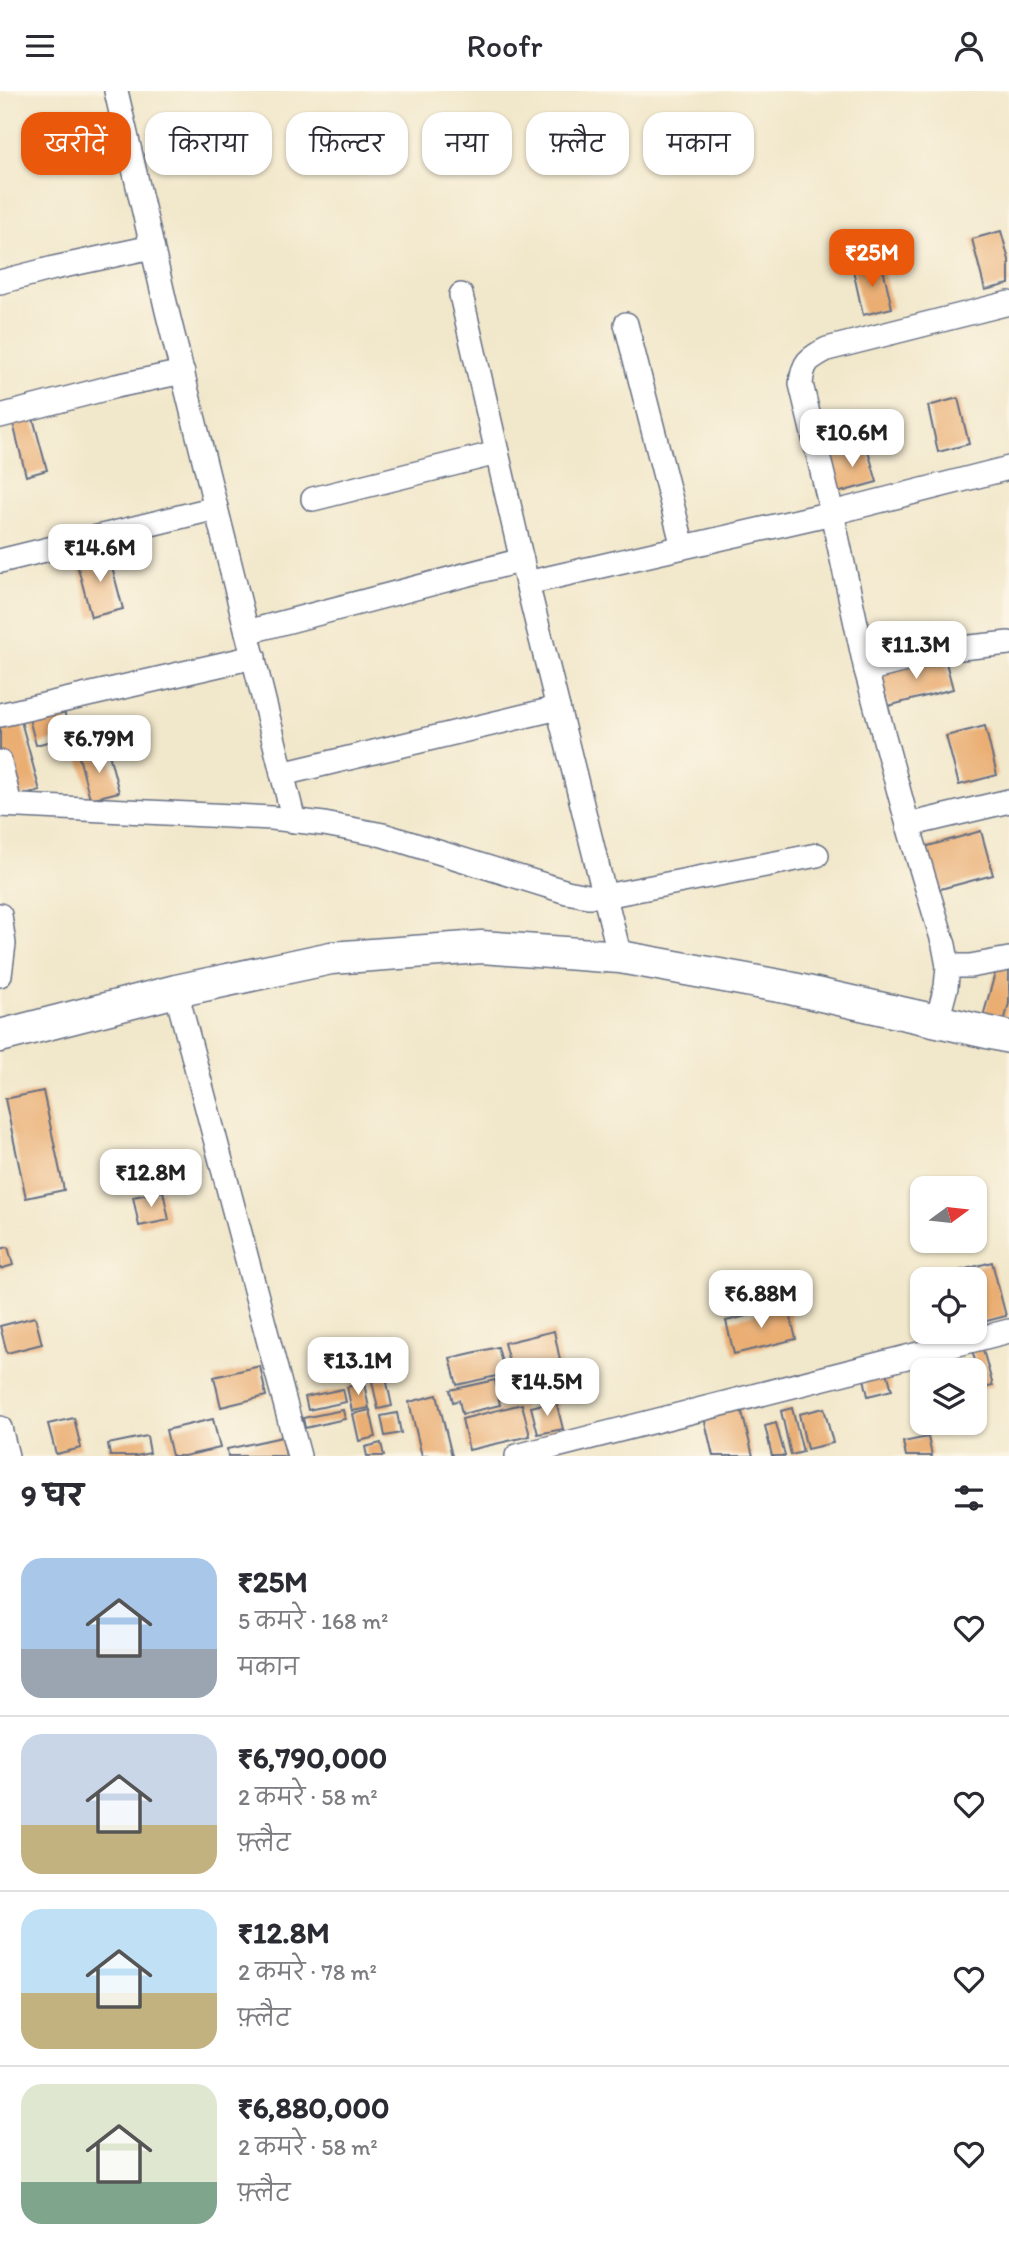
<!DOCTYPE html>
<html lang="hi">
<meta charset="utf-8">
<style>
:root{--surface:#fff;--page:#f7f7f7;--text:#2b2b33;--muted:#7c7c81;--line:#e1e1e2;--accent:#ea580c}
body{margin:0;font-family:Itim,"Playpen Sans Deva",sans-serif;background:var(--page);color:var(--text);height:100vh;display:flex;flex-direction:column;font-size:26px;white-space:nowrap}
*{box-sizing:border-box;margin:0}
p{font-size:23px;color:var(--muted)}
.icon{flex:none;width:38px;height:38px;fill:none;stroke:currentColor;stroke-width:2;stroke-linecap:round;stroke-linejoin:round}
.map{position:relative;height:1365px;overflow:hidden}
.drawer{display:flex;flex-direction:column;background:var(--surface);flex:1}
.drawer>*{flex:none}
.hud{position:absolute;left:21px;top:21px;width:968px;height:63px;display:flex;gap:14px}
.needle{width:46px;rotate:75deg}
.buttons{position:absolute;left:910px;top:1085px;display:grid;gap:14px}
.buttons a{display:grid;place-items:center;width:77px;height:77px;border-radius:14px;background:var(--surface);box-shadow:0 2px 5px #0004;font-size:35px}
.price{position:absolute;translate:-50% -60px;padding:0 16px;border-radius:14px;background:#fff;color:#222;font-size:23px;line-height:46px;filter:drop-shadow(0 2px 4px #0008)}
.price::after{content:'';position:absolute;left:50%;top:42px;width:21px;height:16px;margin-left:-10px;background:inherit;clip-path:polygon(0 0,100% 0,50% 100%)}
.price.selected{background:var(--accent);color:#fff}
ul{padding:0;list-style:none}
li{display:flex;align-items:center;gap:21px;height:175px;padding:0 21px}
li+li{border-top:2px solid var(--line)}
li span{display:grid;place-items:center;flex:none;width:196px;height:140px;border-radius:21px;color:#555}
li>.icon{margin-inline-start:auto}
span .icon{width:84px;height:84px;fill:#fffc;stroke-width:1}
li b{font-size:30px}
h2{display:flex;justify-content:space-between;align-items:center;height:84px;padding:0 21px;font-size:30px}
.chip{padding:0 24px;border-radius:21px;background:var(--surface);box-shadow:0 2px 5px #0004;font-size:24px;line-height:63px}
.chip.selected{background:var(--accent);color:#fff}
header{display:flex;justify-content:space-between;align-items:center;height:91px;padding:0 21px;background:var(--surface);font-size:32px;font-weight:600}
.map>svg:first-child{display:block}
.building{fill:#eaae73}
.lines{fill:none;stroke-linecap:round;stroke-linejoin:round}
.street-casing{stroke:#666f84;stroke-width:26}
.secondary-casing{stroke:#666f84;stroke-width:35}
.street{stroke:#fff;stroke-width:23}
.secondary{stroke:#fff;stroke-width:32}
</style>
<header><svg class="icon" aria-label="menu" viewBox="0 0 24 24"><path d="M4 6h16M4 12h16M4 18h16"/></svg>Roofr<svg class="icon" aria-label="person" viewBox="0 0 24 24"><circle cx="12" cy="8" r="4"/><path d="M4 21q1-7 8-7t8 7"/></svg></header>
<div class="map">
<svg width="1009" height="1365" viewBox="0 0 1009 1365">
<rect width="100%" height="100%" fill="#fcf5e5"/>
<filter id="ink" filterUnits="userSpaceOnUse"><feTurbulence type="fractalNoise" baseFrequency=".0143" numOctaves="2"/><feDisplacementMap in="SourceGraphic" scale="14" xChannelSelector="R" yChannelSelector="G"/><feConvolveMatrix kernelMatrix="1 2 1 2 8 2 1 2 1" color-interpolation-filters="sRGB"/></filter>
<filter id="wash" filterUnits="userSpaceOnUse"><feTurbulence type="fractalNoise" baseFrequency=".00686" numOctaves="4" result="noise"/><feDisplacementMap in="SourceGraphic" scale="28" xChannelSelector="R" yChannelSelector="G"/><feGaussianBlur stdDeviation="1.57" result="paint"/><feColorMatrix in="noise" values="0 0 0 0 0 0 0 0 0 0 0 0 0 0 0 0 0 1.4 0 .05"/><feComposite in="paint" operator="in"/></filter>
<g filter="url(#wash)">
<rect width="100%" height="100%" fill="#f1e7ca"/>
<g id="blocks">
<g class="building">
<path d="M1001,140L1009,169V193L985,199L972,148Z"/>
<path d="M882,173L892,217L863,224L853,179Z"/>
<path d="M958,307L969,353L938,361L928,315Z"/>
<path d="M33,327L47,379L26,385L13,332Z"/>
<path d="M866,353L877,391L837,402L827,364Z"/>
<path d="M108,461L123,518L91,526L76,469Z"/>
<path d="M944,564L953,598L888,615L879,582Z"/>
<path d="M63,615L70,645L36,654L28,624Z"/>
<path d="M21,630L40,700L6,709L0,685V636Z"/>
<path d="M985,635L997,684L959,694L946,645Z"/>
<path d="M108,659L119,701L90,708L79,666Z"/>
<path d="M981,740L993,784L933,800L921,757Z"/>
<path d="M997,875L1009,878V912L1003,935L982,929Z"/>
<path d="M43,1000L64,1099L26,1107L5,1008Z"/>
<path d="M163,1100L169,1129L139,1135L133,1106Z"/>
<path d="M8,1156L13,1174L0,1178V1158Z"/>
<path d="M992,1171L1006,1225L975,1233V1188H960L958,1180Z"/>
<path d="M788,1215L796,1248L734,1263L726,1230Z"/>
<path d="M35,1226L42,1253L7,1262L0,1235Z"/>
<path d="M554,1240L561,1274L513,1286L504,1252Z"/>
<path d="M982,1255L993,1295L982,1297L972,1258Z"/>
<path d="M498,1256L505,1283L457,1294L450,1267Z"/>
<path d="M260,1275L266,1305L221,1316L214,1286Z"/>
<path d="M886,1277L892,1299L868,1305L863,1283Z"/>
<path d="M386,1287L392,1315L378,1318L372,1290Z"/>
<path d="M495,1289L500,1314L462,1323L459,1309L453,1311L450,1299Z"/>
<path d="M364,1292L369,1317L352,1320L347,1296Z"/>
<path d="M343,1298L346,1311L308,1319L305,1306Z"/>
<path d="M437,1304L452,1365H422L409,1311Z"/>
<path d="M556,1310L563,1338L538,1343L531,1316Z"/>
<path d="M522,1313L530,1345L469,1359L462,1328Z"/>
<path d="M740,1313L753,1365H713L703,1322Z"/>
<path d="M792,1317L803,1361L791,1364L781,1320Z"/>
<path d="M824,1317L833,1352L807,1358L799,1323Z"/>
<path d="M343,1319L345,1328L305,1337L303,1327Z"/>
<path d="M370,1319L376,1346L359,1350L353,1323Z"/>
<path d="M397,1322L401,1342L385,1345L381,1325Z"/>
<path d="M74,1327L81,1357L56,1363L48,1333Z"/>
<path d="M213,1328L220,1357L184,1365H172L166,1339Z"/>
<path d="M776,1332L785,1365H772L765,1335Z"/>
<path d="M147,1345L150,1362L136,1365H110L108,1353Z"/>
<path d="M282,1346L286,1365H228L227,1358Z"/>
<path d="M928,1346L932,1365H906L903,1351Z"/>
<path d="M381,1352L384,1365H367L365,1356Z"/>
</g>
</g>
</g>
<g filter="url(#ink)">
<use href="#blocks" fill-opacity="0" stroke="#666f84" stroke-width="2"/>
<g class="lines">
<defs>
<g id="street">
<path d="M116,0L167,220L294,730"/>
<path d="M0,191L54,177L152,156"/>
<path d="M461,204L527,492L620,866"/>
<path d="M626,233L683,456"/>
<path d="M0,325L116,295L183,281"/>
<path d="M313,408L497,362"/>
<path d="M0,470L216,417"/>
<path d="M527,492L832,422L1009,377"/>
<path d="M247,541L522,469"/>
<path d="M866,579L951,558L1009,552"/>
<path d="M0,624L254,566"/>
<path d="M0,671L10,714"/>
<path d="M282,683L558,617"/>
<path d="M0,714L272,727L324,733L383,744L567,801L588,805H605L817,764"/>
<path d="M908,734L1009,710"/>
<path d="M0,824L4,853L0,884"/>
<path d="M948,875H970L1009,868"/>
<path d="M176,900L299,1365"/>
<path d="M937,930L946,896L948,875L944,854L908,734L866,579L832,422L801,293C803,271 808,268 827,258L1009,212"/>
<path d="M0,1337L7,1365"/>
<path d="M517,1365L1009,1240"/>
</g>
<path id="secondary" d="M0,945L176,900L331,867L481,856L620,866L785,896L1009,946"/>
</defs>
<use href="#street" class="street-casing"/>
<use href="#secondary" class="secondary-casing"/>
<use href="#street" class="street"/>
<use href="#secondary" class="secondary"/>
</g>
</g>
</svg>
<div class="buttons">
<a><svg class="needle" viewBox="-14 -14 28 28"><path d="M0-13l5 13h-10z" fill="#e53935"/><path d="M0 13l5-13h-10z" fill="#7c7c81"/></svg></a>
<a><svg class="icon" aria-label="locate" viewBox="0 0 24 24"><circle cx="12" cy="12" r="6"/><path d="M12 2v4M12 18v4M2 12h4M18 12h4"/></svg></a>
<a><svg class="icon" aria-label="layers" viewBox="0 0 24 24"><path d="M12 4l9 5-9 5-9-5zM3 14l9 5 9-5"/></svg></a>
</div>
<b class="price selected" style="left:872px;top:198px">₹25M</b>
<b class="price" style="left:852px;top:378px">₹10.6M</b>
<b class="price" style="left:100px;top:493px">₹14.6M</b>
<b class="price" style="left:916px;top:590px">₹11.3M</b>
<b class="price" style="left:99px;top:684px">₹6.79M</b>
<b class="price" style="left:151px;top:1118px">₹12.8M</b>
<b class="price" style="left:761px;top:1239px">₹6.88M</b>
<b class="price" style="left:358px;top:1306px">₹13.1M</b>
<b class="price" style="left:547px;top:1327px">₹14.5M</b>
<div class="hud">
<a class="chip selected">खरीदें</a>
<a class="chip">किराया</a>
<a class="chip">फ़िल्टर</a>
<a class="chip">नया</a>
<a class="chip">फ़्लैट</a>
<a class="chip">मकान</a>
</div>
</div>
<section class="drawer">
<h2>9 घर<svg class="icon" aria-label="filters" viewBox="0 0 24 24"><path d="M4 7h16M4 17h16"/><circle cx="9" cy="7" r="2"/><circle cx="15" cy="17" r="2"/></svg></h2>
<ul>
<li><span style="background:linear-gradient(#a9c7e8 65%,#9aa5b1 0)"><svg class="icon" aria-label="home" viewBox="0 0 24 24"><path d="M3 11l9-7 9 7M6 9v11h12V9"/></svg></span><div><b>₹25M</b><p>5 कमरे · 168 m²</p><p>मकान</p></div><svg class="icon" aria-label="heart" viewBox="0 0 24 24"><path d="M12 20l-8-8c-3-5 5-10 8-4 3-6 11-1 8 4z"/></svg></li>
<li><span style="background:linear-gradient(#c9d6e8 65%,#c2b280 0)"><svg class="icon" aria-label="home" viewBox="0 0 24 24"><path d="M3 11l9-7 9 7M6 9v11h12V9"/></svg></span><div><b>₹6,790,000</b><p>2 कमरे · 58 m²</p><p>फ़्लैट</p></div><svg class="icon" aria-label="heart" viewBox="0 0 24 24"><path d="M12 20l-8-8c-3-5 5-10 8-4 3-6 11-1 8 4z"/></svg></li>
<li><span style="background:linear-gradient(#bfe0f5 60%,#c2b280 0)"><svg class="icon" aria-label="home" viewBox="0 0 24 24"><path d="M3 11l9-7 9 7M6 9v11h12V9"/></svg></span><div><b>₹12.8M</b><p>2 कमरे · 78 m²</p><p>फ़्लैट</p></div><svg class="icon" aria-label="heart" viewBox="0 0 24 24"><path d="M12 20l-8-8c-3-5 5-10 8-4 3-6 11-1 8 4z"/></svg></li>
<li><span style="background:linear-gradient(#dfe7d0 70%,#7fa58c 0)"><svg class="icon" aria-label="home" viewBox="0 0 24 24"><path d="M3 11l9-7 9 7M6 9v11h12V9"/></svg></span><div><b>₹6,880,000</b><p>2 कमरे · 58 m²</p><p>फ़्लैट</p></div><svg class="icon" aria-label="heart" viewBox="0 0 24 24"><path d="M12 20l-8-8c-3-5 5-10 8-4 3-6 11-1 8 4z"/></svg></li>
</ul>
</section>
